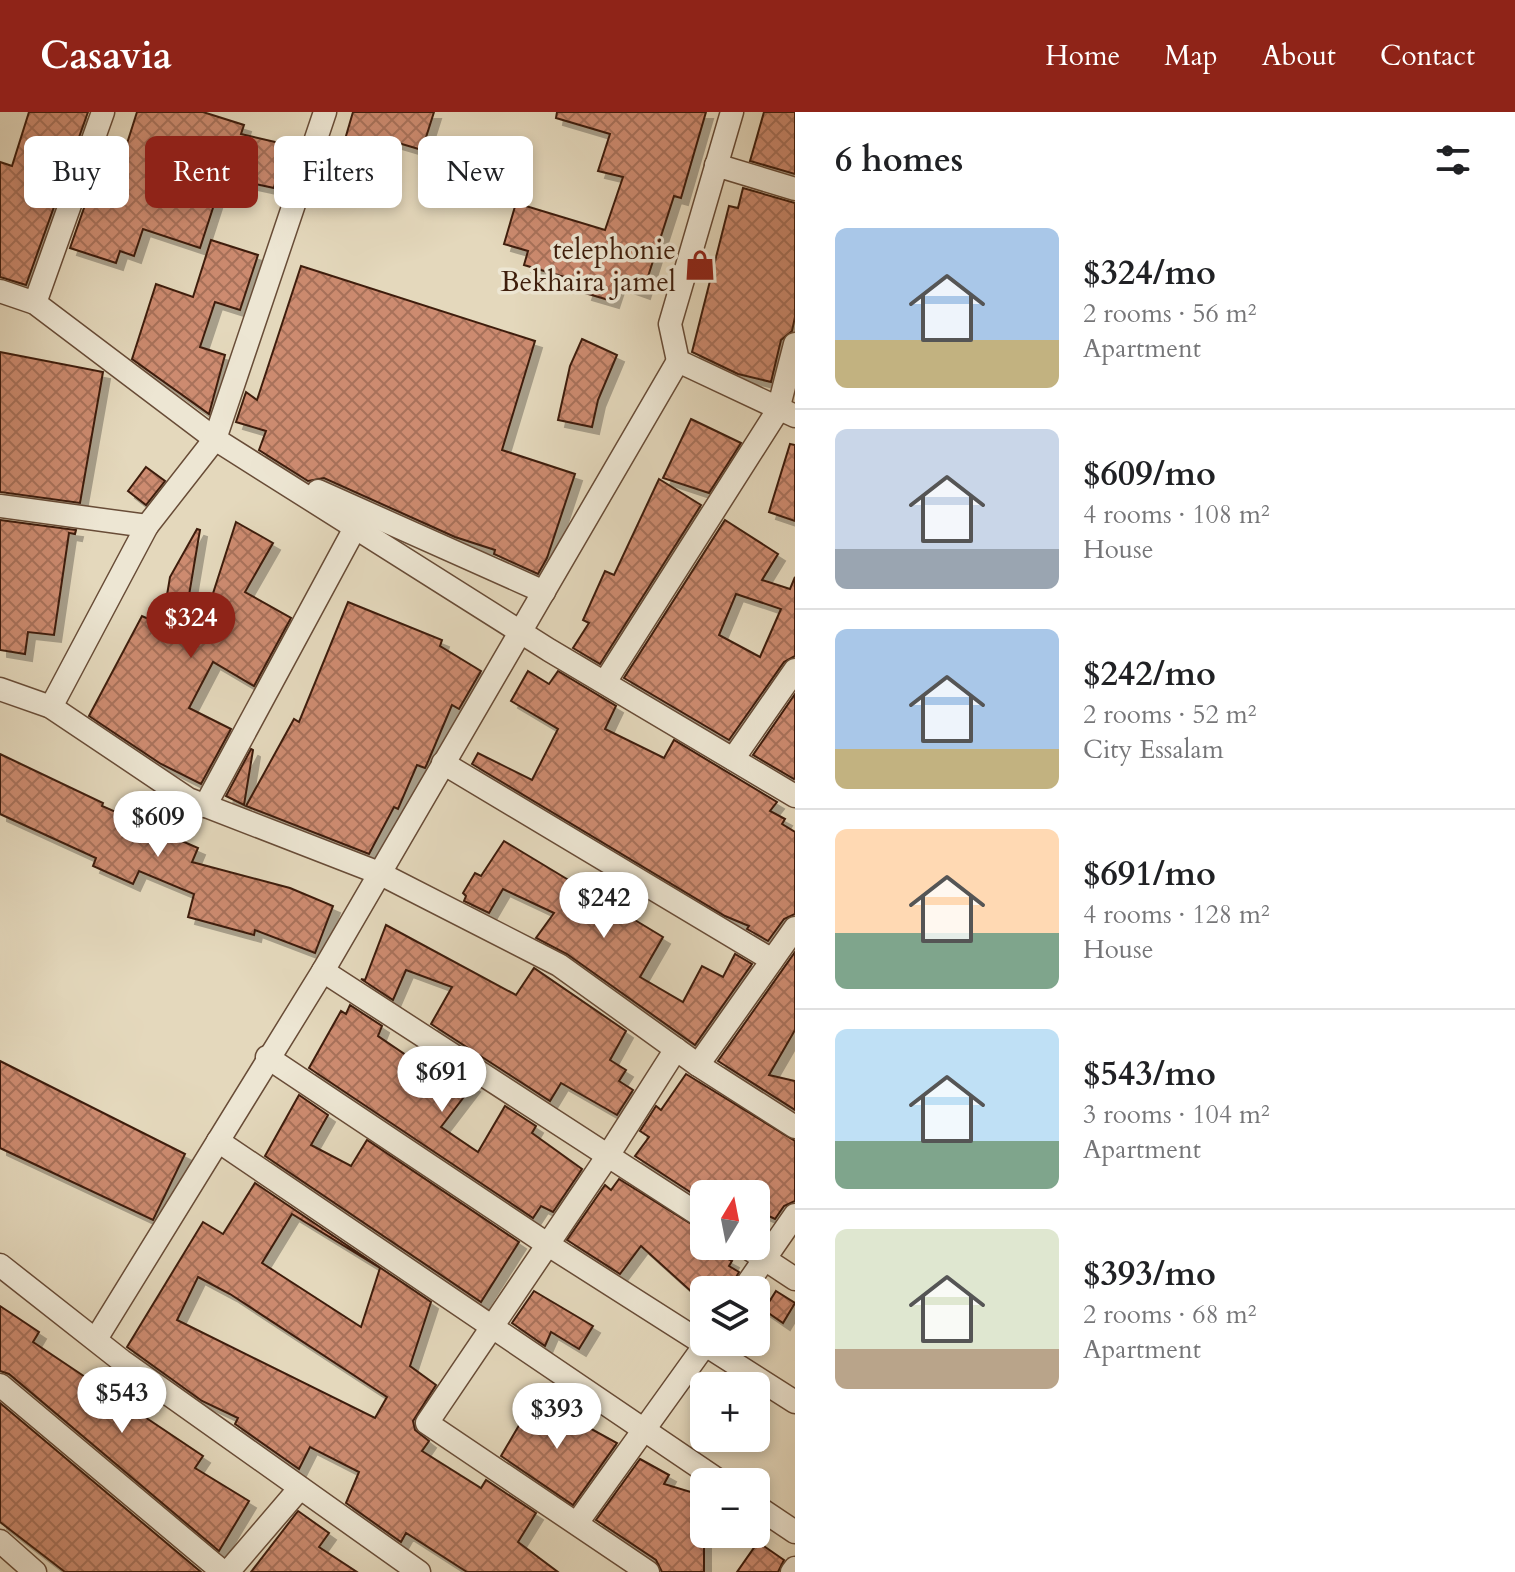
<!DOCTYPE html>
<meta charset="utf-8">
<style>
:root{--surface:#fff;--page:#f6f6f6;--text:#202124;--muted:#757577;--line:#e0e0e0;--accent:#8f2418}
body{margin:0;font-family:Cardo,serif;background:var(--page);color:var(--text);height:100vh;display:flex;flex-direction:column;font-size:30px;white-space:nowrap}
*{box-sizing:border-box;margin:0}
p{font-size:26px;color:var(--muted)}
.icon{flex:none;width:44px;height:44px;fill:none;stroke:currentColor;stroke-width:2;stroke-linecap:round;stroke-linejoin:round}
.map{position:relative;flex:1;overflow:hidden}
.sheet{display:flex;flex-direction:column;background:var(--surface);width:720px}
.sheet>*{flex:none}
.banner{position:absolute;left:24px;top:24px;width:650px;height:72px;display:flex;gap:16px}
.needle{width:52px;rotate:10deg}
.controls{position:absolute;left:690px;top:1068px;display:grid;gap:16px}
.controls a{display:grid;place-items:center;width:80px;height:80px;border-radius:12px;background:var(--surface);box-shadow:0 4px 12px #0003;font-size:40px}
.price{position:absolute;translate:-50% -68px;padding:0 18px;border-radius:28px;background:#fff;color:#222;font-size:26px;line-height:52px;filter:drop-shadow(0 2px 4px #0008)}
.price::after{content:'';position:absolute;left:50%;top:48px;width:24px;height:18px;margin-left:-12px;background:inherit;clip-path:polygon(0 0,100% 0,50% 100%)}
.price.current{background:var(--accent);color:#fff}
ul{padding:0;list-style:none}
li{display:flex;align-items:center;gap:24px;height:200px;padding:0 40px}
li+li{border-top:2px solid var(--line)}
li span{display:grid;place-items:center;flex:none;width:224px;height:160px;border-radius:12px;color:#555}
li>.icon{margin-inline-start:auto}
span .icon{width:96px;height:96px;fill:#fffc;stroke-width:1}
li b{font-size:34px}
h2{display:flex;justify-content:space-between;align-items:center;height:96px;padding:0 40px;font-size:34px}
.chip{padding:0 28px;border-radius:12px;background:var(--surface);box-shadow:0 4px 12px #0003;font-size:28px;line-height:72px}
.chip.current{background:var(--accent);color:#fff}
header{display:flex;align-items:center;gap:48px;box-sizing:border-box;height:112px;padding:0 40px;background:var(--accent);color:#fff}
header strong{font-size:38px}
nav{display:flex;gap:44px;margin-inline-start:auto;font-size:28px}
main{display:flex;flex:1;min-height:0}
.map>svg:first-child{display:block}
.building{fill:url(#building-cross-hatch);stroke:#3e1d0b;stroke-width:2;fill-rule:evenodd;filter:url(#shadow)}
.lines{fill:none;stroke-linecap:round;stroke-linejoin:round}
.street-casing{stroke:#684c37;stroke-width:25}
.street{stroke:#ede6d3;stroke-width:22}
.labels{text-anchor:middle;stroke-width:7;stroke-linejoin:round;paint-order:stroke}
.poi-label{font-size:28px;fill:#3e1d0b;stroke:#ede6d3;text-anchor:end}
</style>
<header>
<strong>Casavia</strong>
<nav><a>Home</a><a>Map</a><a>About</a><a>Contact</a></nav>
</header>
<main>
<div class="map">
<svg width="795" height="1460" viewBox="0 0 795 1460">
<defs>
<pattern id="building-cross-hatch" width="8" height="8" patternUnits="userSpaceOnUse" patternTransform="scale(2)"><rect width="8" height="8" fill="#cd8b70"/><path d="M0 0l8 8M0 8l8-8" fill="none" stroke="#a8715a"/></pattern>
<filter id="shadow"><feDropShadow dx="7" dy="7" stdDeviation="0" flood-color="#0004"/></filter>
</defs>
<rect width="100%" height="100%" fill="#e4d8bc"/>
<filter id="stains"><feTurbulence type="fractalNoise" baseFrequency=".0025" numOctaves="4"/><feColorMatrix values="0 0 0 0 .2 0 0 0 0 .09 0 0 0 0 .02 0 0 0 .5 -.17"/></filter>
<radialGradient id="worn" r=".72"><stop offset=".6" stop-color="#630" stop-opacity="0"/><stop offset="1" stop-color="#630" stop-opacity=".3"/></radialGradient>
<g class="building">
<path d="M29,0H88L26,173L0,165V50L12,54Z"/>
<path d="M137,0H203L244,13L241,22L284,32L274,76L223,65L200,136L143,117L134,144L120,139L116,151L70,136L91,76L111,82Z"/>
<path d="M353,0H434L422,38L385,27L371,75L334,65Z"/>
<path d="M557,0H706L681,86L674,84L643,180L618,171L612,189L585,181L588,172L524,153L528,139L504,132L516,91L605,118L623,65L598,59L610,22L556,6Z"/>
<path d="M764,0H795V62L750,49Z"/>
<path d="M743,76L795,91V205L792,219L781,228L771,270L738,262L692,240L729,94L738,96Z"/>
<path d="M211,128L258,143L240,198L215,190L200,235L225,243L209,302L132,247L156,172L193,185Z"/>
<path d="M301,154L535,229L502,338L575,362L547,446L538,462L494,442L495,438L455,425L324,366L308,369L259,338L266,319L236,310L246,280L257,288Z"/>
<path d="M582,227L617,243L598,288L592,315L558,308L570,254Z"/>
<path d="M0,240L103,260L80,391L0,380Z"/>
<path d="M691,307L741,331L709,381L663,366Z"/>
<path d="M790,332L795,333V409L769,400Z"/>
<path d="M146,355L165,369L146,393L128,379Z"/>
<path d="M659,367L701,393L600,552L573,536L589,511L583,508L605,459L614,463Z"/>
<path d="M0,408L76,418L75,422L69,421L54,523L28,520L25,542L0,538Z"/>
<path d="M725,408L778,442L762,468L790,477L795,465V544L784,550L729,628L624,566ZM736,482L781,497L760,545L719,523Z"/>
<path d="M236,410L273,431L245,480L291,506L254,574L213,550L189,596L231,617L201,672L161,652L89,604L142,504L162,513L170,465L197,417L200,418L187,495L207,500Z"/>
<path d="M348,490L442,528L440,534L481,559L459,597L452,593L427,652L425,656L417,653L398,697L394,695L369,742L246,694L294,607L299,610Z"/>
<path d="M528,559L549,572L558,559L616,594L605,617L664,646L674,628L777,690L770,699L785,707L782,712L795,720V802L784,807L768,829L747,817L749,814L725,804L472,652L478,641L532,668L558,617L511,589Z"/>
<path d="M795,582V666L794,667L753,643Z"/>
<path d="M251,637L253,638L244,693L226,684Z"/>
<path d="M0,642L103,691L102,694L198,736L192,750L290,776L333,794L315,841L255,818L254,823L188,805L194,782L139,759L133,772L93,754L96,746L0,702Z"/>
<path d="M504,729L663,825L640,865L683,890L702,854L723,865L735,842L752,852L695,933L567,842L536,826L554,801L503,777L489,801L464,789L466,784L463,781L475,761L481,764Z"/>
<path d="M386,813L516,883L534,856L626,919L610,948L626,958L619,969L633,978L617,1003L561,971L550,989L431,912L452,875L406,858L393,888L361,867L365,868Z"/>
<path d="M795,840V918L769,963L795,969V998L718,949Z"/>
<path d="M350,893L382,914L378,924L412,947L418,937L473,973L441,1015L478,1040L505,994L536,1014L532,1021L582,1057L553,1100L541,1094L533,1106L309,956L341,899L346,902Z"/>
<path d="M0,949L185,1042L153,1108L0,1036Z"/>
<path d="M686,962L795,1029V1089L784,1094L775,1107L756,1098V1082H704V1089L635,1044L649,1025L640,1019L656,994L661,998Z"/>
<path d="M299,983L328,1003L311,1033L351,1054L367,1028L519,1130L481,1190L265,1044Z"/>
<path d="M619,1067L704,1120V1134L732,1149L729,1154L739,1160L729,1178H704V1191L641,1134L620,1162L567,1128L605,1073L611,1078Z"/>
<path d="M255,1071L431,1190L410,1254L436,1273L413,1309L415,1318L429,1329L422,1339L481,1376L486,1368L536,1401L518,1430L558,1460H467L406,1421L401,1430L346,1391L359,1360L310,1335L299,1357L235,1312L238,1306L202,1289L127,1235L203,1110L223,1122ZM292,1102L380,1156L361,1215L262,1151ZM198,1165L230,1182L387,1285L375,1306L177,1208Z"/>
<path d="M534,1179L593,1214L579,1237L551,1220L545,1234L512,1211Z"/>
<path d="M776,1179L795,1191L783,1211L764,1198Z"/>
<path d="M0,1194L39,1220L33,1230L203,1344L195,1356L249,1389L219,1439L9,1262L0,1259Z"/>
<path d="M535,1286L617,1331L573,1393L501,1344Z"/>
<path d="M0,1291L201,1460H65L0,1410Z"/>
<path d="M640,1347L669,1363L664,1372L704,1384V1460H662L656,1448L596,1408Z"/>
<path d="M298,1399L329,1421L319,1435L357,1460H251Z"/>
<path d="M758,1430L784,1448L778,1460H737Z"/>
</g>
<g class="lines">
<defs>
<g id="street">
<path d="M732,0L670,212L678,249L795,304"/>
<path d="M716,53L795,77"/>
<path d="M0,179L35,191L215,327L549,538L795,684"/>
<path d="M35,191L103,0"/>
<path d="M318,379L544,480"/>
<path d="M0,394L147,414L215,327L325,0"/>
<path d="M605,570L778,298L795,232"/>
<path d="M0,577L51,595L188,687L379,761L559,853L698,953L795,1015"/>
<path d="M51,595L147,414"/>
<path d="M733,647L795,558"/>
<path d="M443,651L772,848"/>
<path d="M205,694L355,416"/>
<path d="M323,859L704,1106"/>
<path d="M267,945L547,1132L795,1290"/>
<path d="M698,953L795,816"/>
<path d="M218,1029L721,1370"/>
<path d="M745,1134L795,1167"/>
<path d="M0,1153L122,1249L419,1460"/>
<path d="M743,1178L795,1103"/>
<path d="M96,1227L323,859L678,249"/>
<path d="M0,1273L223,1460"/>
<path d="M756,1394L795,1420"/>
<path d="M577,1411L707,1230"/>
<path d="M0,1429L35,1460"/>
<path d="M228,1460L300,1376"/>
<path d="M648,1460L427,1311L609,1042L676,937"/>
<path d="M792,1460L795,1456"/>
</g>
</defs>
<use href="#street" class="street-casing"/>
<use href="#street" class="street"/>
</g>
<defs>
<symbol id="shop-bare" viewBox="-9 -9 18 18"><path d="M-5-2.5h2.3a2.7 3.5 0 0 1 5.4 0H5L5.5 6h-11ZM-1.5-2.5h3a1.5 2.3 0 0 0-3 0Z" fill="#8f2418" stroke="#ede6d3" stroke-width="2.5" paint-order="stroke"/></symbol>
</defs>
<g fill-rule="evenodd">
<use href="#shop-bare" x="678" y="131" width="44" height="44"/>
</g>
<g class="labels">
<g class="poi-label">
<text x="676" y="147">telephonie<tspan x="676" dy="32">Bekhaira jamel</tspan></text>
</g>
</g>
<rect width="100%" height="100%" filter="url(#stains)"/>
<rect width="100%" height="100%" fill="url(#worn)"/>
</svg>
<div class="controls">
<a><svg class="needle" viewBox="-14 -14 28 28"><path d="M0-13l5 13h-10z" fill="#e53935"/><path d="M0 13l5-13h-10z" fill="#757577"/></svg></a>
<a><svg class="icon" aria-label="layers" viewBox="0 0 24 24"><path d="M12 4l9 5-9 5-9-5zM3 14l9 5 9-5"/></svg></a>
<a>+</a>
<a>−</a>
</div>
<b class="price current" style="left:191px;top:548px">$324</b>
<b class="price" style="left:158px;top:747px">$609</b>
<b class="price" style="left:604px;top:828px">$242</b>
<b class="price" style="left:442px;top:1002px">$691</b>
<b class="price" style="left:122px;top:1323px">$543</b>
<b class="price" style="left:557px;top:1339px">$393</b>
<div class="banner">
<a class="chip">Buy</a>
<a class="chip current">Rent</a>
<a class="chip">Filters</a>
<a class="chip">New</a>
</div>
</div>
<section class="sheet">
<h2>6 homes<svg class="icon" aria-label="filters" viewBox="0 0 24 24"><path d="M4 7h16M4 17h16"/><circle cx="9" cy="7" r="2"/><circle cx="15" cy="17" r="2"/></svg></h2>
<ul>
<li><span style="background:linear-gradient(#a9c7e8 70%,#c2b280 0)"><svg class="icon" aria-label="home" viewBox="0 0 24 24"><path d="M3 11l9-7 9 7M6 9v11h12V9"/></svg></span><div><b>$324/mo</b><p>2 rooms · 56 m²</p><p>Apartment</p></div></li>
<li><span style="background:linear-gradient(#c9d6e8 75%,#9aa5b1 0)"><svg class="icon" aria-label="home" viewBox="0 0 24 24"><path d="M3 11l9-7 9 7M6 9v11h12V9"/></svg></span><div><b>$609/mo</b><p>4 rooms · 108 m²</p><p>House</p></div></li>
<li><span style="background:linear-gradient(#a9c7e8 75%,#c2b280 0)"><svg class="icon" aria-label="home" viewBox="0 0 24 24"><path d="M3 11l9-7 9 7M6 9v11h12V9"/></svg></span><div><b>$242/mo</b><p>2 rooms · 52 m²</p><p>City Essalam</p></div></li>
<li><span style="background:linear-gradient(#ffd9b3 65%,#7fa58c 0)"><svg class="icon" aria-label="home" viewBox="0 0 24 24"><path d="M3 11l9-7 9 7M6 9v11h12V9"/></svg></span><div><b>$691/mo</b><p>4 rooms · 128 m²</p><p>House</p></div></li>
<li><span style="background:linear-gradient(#bfe0f5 70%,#7fa58c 0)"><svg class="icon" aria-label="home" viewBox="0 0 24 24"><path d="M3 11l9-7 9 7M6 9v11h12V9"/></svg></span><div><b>$543/mo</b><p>3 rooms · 104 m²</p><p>Apartment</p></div></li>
<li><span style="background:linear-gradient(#dfe7d0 75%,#b9a48a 0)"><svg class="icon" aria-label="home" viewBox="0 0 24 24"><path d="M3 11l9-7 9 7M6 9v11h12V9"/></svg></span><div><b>$393/mo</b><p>2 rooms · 68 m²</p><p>Apartment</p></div></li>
</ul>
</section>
</main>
